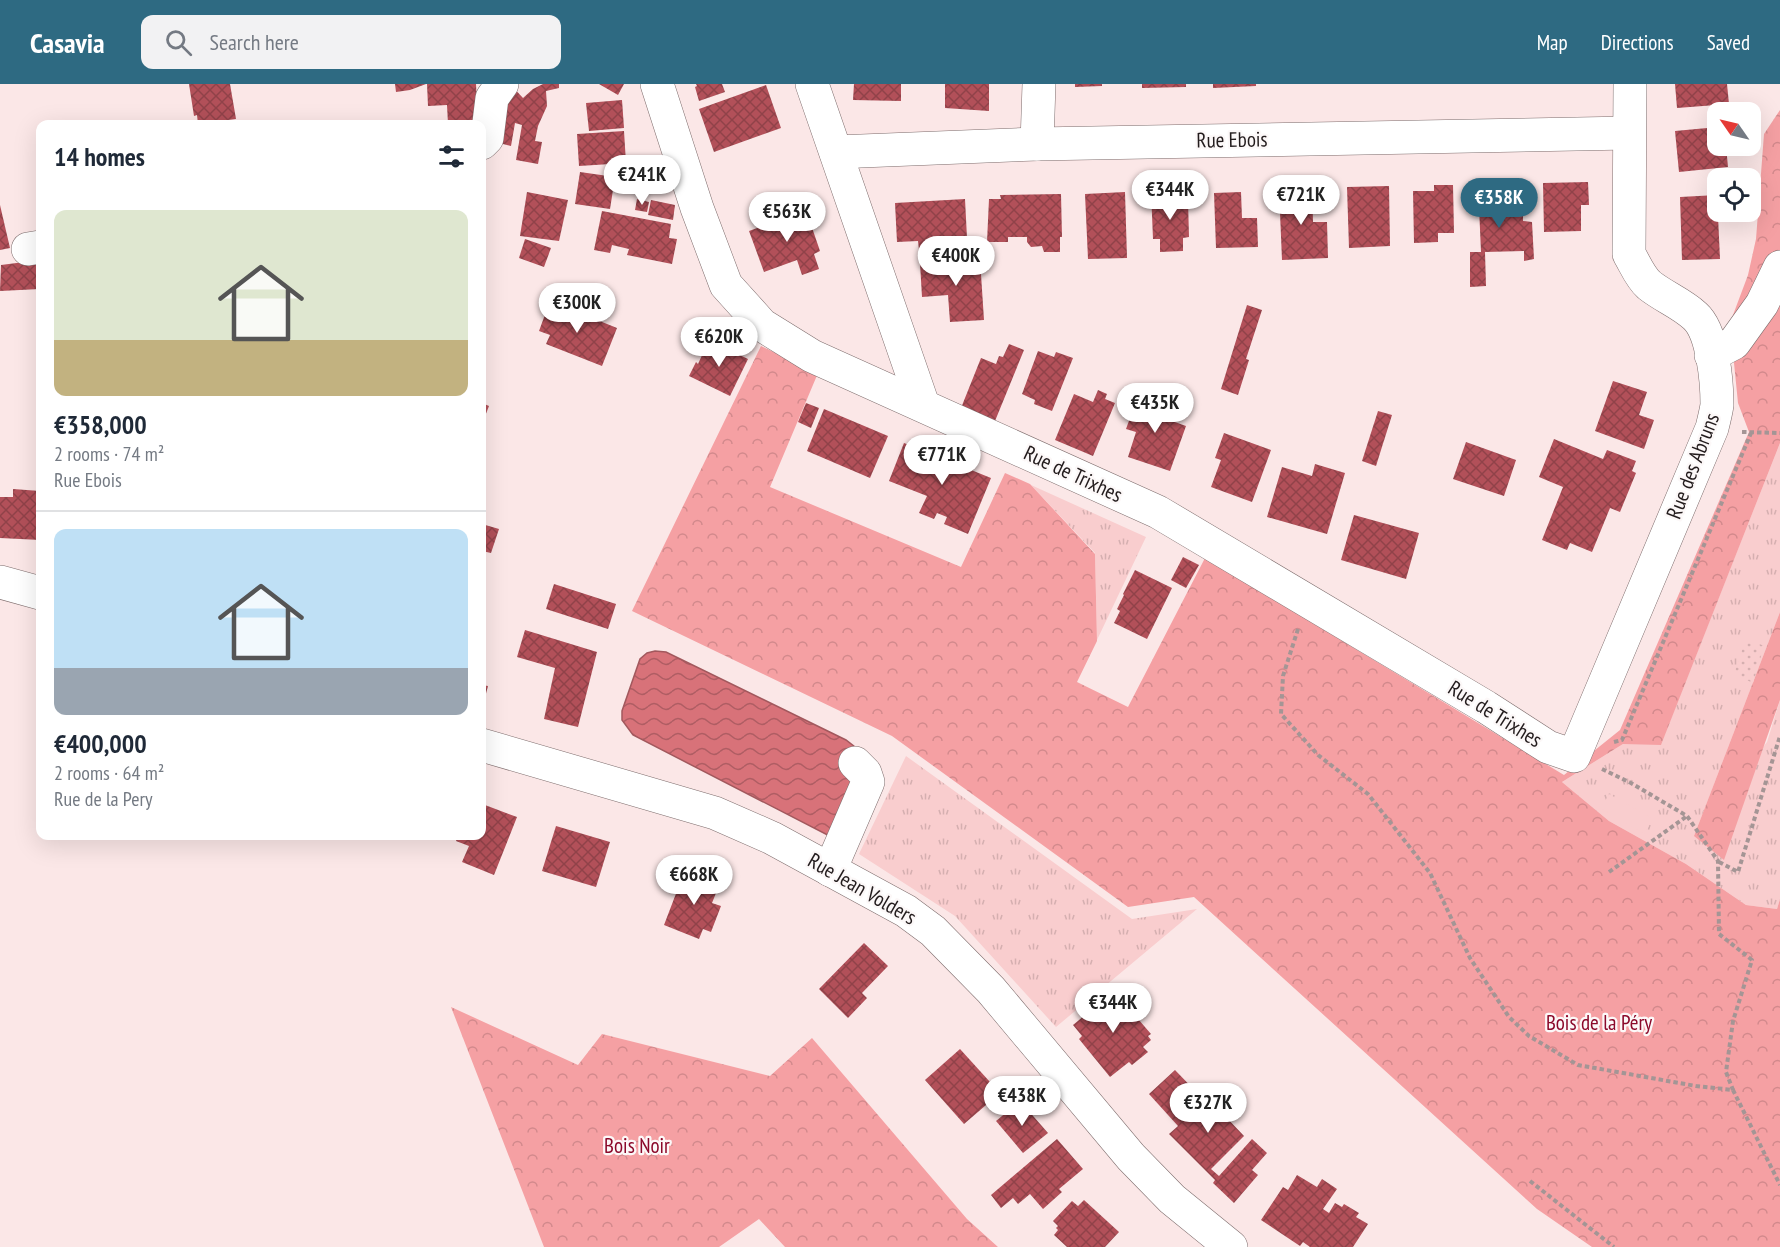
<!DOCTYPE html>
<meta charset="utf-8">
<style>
:root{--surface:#fff;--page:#f2f2f3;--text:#1f2937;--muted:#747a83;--line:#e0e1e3;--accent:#2e6a82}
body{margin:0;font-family:"PT Sans Narrow",sans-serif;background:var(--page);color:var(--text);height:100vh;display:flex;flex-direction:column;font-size:22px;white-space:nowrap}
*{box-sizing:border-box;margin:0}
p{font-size:20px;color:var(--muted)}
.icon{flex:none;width:33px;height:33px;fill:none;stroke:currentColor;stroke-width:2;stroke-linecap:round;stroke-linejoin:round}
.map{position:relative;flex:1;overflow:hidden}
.drawer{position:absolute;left:36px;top:36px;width:450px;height:720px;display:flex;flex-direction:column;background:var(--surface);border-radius:12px;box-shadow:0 6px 24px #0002}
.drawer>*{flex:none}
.needle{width:39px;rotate:304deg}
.fabs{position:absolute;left:1707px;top:18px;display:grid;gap:12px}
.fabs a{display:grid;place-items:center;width:54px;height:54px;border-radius:12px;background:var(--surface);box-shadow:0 6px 24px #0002;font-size:30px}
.price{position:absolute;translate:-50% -51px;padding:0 14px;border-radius:21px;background:#fff;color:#222;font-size:20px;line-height:39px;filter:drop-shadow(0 2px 3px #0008)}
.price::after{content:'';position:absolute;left:50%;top:36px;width:18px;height:14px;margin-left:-9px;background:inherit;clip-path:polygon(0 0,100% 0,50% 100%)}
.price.selected{background:var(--accent);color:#fff}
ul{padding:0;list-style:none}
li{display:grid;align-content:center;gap:12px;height:318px;padding:0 18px}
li+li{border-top:2px solid var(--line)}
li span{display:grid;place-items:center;height:186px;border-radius:12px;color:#555}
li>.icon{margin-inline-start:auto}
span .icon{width:108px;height:108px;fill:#fffc;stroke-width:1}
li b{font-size:26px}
h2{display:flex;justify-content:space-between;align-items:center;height:72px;padding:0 18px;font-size:26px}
header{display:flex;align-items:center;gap:36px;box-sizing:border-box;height:84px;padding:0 30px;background:var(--accent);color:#fff}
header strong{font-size:28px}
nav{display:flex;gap:33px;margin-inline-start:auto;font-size:21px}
.search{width:420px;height:54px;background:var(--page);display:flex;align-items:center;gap:15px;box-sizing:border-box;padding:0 21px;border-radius:12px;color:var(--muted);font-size:22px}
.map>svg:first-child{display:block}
.grass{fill:url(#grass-tufts)}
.forest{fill:url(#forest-crowns)}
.park{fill:url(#park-dots)}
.pitch{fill:#f9cdce}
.water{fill:url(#water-waves);stroke:#a2585d;stroke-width:1.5}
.building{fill:url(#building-cross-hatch)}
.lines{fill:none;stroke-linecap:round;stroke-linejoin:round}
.minor-casing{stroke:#7e6d6d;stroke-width:34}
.path{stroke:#a49595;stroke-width:4;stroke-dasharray:4.5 3;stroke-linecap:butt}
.minor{stroke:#fff;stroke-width:33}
.labels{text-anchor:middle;stroke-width:4.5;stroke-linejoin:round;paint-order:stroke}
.street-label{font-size:21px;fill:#231c1d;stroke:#fcf8f8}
.park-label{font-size:21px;fill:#8b092a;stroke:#fcf8f8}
</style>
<header>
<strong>Casavia</strong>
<div class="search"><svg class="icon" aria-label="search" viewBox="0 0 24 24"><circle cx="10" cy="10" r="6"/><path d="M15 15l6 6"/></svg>Search here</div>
<nav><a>Map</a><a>Directions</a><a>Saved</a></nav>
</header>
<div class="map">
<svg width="1780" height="1163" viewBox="0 0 1780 1163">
<defs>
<pattern id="grass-tufts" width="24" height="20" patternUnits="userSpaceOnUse" patternTransform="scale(1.5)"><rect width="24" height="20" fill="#f9cdce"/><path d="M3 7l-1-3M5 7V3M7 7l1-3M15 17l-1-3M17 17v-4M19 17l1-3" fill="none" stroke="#d5afb0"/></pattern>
<pattern id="forest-crowns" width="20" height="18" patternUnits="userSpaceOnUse" patternTransform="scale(1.5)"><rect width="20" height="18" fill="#f5a0a3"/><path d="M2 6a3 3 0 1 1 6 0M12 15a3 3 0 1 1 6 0" fill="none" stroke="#d2898c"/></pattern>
<pattern id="park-dots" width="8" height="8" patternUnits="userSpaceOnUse" patternTransform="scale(1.5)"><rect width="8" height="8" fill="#f9cdce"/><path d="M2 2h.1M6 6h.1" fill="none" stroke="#d5afb0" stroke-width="1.8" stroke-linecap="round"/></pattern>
<pattern id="water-waves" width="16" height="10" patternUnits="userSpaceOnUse" patternTransform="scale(1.5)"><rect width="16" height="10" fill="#d87279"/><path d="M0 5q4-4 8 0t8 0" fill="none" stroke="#af5d63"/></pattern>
<pattern id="building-cross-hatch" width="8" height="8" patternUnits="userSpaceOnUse" patternTransform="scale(1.5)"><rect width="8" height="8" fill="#b25059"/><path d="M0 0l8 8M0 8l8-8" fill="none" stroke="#904249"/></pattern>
</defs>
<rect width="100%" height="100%" fill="#fbe7e7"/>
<g class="grass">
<path d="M1780,359V528L1694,752L1767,658L1780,616V815L1777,825L1746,821L1686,780L1609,737L1562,698L1623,660H1661Z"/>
<path d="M1031,401L1146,453L1097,556L1095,469Z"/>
<path d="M906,672L1132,835L1197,825L1056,943L955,832L859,770Z"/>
</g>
<g class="forest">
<path d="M1780,26V359L1661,661L1623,660L1562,698L1609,737L1686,780L1746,821L1777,825L1780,815V1163H1592L1537,1125L1194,813L1128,823L892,652L632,527L761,262L818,289L770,403L961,483L1005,389L1030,400L1095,470L1097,557L1077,598L1128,623L1205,474L1564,691L1620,646L1749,348L1738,319L1730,239L1748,191L1756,155L1764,50Z"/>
<path d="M1780,528V616L1724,776L1694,752Z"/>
<path d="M451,923L578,981L602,950L770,992L812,954L967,1135L998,1163H785L759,1135L719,1163H544Z"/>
</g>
<path class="park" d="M1746,554L1764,562L1753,599L1734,590Z"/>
<path class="pitch" d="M1609,710L1653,735L1644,750L1601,724Z"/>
<path class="water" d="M655,567L666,568L846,656L864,670L851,763L633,651L622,636V627L640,575L647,569Z"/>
<g class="building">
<path d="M189,0H230L236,35L198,40L197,31L194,32Z"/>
<path d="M395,0H426L410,6L396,8Z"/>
<path d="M427,0H476L478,40H448L447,21L428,22Z"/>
<path d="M510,0L523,14L533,5L543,0H559V4L546,7L547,22L538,42L535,57L542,58L538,80L516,76L522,41L515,39L511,62L499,59Z"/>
<path d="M599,0H624L618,11Z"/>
<path d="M696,0H722L725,8L699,17L695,3L697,2Z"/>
<path d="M854,0H901V17L853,16Z"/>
<path d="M945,0H989V27L945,24Z"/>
<path d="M1075,0H1102V2L1075,3Z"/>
<path d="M1142,0H1186V3L1142,4Z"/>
<path d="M1213,0H1256V2L1213,4Z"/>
<path d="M1675,0H1727L1729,20L1677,24Z"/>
<path d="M766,1L781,44L714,68L699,25Z"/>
<path d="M622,16L624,44L589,47L586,19Z"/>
<path d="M1718,43V62H1726L1728,83L1679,88L1675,47Z"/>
<path d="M624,47L626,79L579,82L577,50Z"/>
<path d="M580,88L615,93L610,125L575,120Z"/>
<path d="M1588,98L1589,121H1581V147L1544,148L1543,99Z"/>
<path d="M1512,99L1513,133L1523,132V137L1532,138L1534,175L1524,177V167L1485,168L1486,202L1470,203V168H1481L1478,100Z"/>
<path d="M1434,101H1453L1454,149H1438V158L1414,159L1413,107H1434Z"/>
<path d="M1389,102L1390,162L1349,164L1347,103Z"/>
<path d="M1312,103L1313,138H1327L1328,174L1282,176L1279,105Z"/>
<path d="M1168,106V114L1188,116L1189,153L1183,154V167L1160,168V155H1153L1151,107Z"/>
<path d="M527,108L568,116L559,157L520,152Z"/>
<path d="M1125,108L1127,174L1088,175L1085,110Z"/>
<path d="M1241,108L1242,134H1257L1258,163L1216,164L1214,109Z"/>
<path d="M1061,110L1062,153H1060V168H1044L1042,162L1031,163L1027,158V153H1008V158H987L989,115H1001L1000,111Z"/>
<path d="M1717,111L1720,175L1682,176L1680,113Z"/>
<path d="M637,115L649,118L647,128L635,126Z"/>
<path d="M965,115L967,154L939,156L940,165L919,166L918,157L897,158L895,119Z"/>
<path d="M651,116L675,121L673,136L648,131Z"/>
<path d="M0,121L10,164L0,166Z"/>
<path d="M806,126L820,167L814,170L819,185L802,191L797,176L764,188L749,147Z"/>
<path d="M602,127L671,140L669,154L677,155L672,180L627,171L629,165L612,161L610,169L594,166Z"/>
<path d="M525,155L551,164L544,183L519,174Z"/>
<path d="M980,175L984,236L950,238L948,211L922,213L920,179Z"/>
<path d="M40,176V205L0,207L1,181Z"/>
<path d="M550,217L617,244L602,282L546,260L550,251L539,247Z"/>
<path d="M1247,221L1262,226L1246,275L1249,276L1238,311L1221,305Z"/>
<path d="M709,256L748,275L730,312L689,292L696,278L698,280Z"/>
<path d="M1009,260L1024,266L995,337L961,324L981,274L996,280L999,272L1003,273Z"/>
<path d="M1038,267L1054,273L1056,268L1073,274L1052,327L1034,320L1035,316L1022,310Z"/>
<path d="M1613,297L1647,308L1639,331L1654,336L1644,365L1595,347Z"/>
<path d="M1098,306L1107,310L1105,315L1115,319L1093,372L1055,356L1074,310L1093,318Z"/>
<path d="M1138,312L1176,325L1172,337L1186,342L1170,387L1128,373L1136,348L1126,345Z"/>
<path d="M482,319L489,322L482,340Z"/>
<path d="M806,319L819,324L811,344L798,338Z"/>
<path d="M824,325L888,352L870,394L807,367Z"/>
<path d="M1378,327L1392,331L1376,382L1362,377Z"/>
<path d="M1224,349L1271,366L1252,418L1211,403L1221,376L1215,374Z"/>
<path d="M1554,355L1603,375L1607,366L1636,377L1632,387L1636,389L1620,428L1610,424L1592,468L1570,459L1567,466L1542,456L1563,403L1539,393Z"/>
<path d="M1466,358L1516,376L1504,412L1453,395Z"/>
<path d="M904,359L991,394L968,450L944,440L947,433L937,429L934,435L919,429L927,412L889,397Z"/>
<path d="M1315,380L1345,389L1327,450L1267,433L1282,383L1312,392Z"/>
<path d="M13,405L40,407V456L0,454V413H13Z"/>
<path d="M1354,431L1419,449L1406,495L1341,476Z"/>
<path d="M482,440L499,445L491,469L482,467Z"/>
<path d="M1183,473L1199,481L1186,504L1171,496Z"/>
<path d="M1135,486L1172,504L1147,555L1114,539L1120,527L1117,525L1124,511L1123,510Z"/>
<path d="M554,500L616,520L608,545L546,525Z"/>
<path d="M525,546L597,568L578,643L544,635L555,584L517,573Z"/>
<path d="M482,601L488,602L482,625Z"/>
<path d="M485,721L517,733L494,791L462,778L469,762L456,757L458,752H482V732Z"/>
<path d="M556,742L610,758L596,803L542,787Z"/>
<path d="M685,786L720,799L712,819L721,822L711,848L703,845L699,855L664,841Z"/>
<path d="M864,859L888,882L862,909L867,914L848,934L819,905Z"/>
<path d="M1114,907L1151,950L1148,952L1151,956L1143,963L1148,968L1132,981L1129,978L1110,993L1079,955L1082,952L1073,941Z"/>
<path d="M960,965L1000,1009L964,1040L925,996Z"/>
<path d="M1175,986L1204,1016L1212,1008L1231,1028L1226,1033L1244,1052L1211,1085L1219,1092L1252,1055L1267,1069L1252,1086L1258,1091L1234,1119L1213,1099L1215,1096L1169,1050L1178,1042L1149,1010Z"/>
<path d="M1020,1017L1048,1049L1023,1069L996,1037Z"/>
<path d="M1057,1055L1083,1085L1059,1105L1062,1108L1043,1125L1030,1110L1018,1120L1013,1114L1001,1124L991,1111Z"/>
<path d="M1297,1091L1317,1103L1322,1095L1337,1105L1323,1125L1329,1129L1335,1119L1342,1123L1344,1120L1359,1129L1356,1133L1368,1140L1353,1163H1310L1303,1158L1300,1162L1261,1136L1283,1103L1288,1106Z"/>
<path d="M1084,1116L1119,1148L1105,1163H1067L1054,1151L1058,1146L1056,1144L1058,1142L1053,1137L1072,1117L1078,1122Z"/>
</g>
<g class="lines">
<defs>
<g id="minor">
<path d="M657,0L697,124L726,201L762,241L812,272L1158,428L1486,623L1548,663L1574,672L1712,344C1714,336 1716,328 1717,321C1717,298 1713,248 1695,232C1681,219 1664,213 1649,201C1640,193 1635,180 1629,170L1630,0"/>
<path d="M812,0L923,321"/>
<path d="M482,59L487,54L492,14L502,0"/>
<path d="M1037,60L1039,0"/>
<path d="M836,68L1037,60L1629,49"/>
<path d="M28,165L40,163"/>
<path d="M1711,271L1734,259L1762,220L1780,183"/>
<path d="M0,498L40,509"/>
<path d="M482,661L715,729L772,754L906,827L933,847L991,906L1131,1073L1172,1115L1231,1163"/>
<path d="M830,786L868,698L865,689L855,679"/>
</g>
</defs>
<use href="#minor" class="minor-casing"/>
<g class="path">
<path d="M1742,348L1780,349"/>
<path d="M1298,545L1283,592L1281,630L1318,671L1368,710L1430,789L1470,874L1509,933L1529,952L1578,981L1696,1002L1733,1006L1780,1101"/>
<path d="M1614,658L1622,656L1751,349"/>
<path d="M1602,685L1631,699L1687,732L1718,777L1719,850L1752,876L1733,937L1726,988L1733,1006"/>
<path d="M1719,778L1738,788L1780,652"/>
<path d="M1609,788L1687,732"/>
<path d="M1530,1097L1614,1163"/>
</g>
<use href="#minor" class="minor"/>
</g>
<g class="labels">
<g class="street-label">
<text transform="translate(1232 56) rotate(-1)" y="7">Rue Ebois</text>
<text transform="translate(1693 382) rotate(-69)" y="7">Rue des Abruns</text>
<text transform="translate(1073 390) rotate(25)" y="7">Rue de Trixhes</text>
<text transform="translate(1495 630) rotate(32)" y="7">Rue de Trixhes</text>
<text transform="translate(862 805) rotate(30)" y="7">Rue Jean Volders</text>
</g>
<g class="park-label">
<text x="1599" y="946">Bois de la Péry</text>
<text x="637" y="1069">Bois Noir</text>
</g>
</g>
</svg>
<div class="fabs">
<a><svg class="needle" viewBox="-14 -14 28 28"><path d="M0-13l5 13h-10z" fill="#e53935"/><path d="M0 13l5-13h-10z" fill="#747a83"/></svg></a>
<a><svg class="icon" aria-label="locate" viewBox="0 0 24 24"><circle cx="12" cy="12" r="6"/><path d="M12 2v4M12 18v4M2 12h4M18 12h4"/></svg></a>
</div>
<b class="price" style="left:642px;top:122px">€241K</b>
<b class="price" style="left:1170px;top:137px">€344K</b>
<b class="price" style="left:1301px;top:142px">€721K</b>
<b class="price selected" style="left:1499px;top:145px">€358K</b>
<b class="price" style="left:787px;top:159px">€563K</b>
<b class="price" style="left:956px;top:203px">€400K</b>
<b class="price" style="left:577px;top:250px">€300K</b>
<b class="price" style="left:719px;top:284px">€620K</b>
<b class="price" style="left:1155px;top:350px">€435K</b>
<b class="price" style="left:942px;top:402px">€771K</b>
<b class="price" style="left:694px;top:822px">€668K</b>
<b class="price" style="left:1113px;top:950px">€344K</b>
<b class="price" style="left:1022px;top:1043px">€438K</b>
<b class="price" style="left:1208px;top:1050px">€327K</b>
<section class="drawer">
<h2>14 homes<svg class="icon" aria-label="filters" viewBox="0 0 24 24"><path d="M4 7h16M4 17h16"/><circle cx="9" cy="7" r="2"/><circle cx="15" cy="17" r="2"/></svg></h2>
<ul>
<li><span style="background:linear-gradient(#dfe7d0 70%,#c2b280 0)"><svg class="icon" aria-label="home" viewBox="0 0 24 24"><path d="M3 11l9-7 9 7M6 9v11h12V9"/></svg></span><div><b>€358,000</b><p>2 rooms · 74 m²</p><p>Rue Ebois</p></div></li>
<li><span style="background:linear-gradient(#bfe0f5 75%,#9aa5b1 0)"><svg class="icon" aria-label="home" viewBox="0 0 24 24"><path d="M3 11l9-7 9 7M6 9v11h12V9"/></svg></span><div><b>€400,000</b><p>2 rooms · 64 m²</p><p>Rue de la Pery</p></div></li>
</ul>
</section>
</div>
